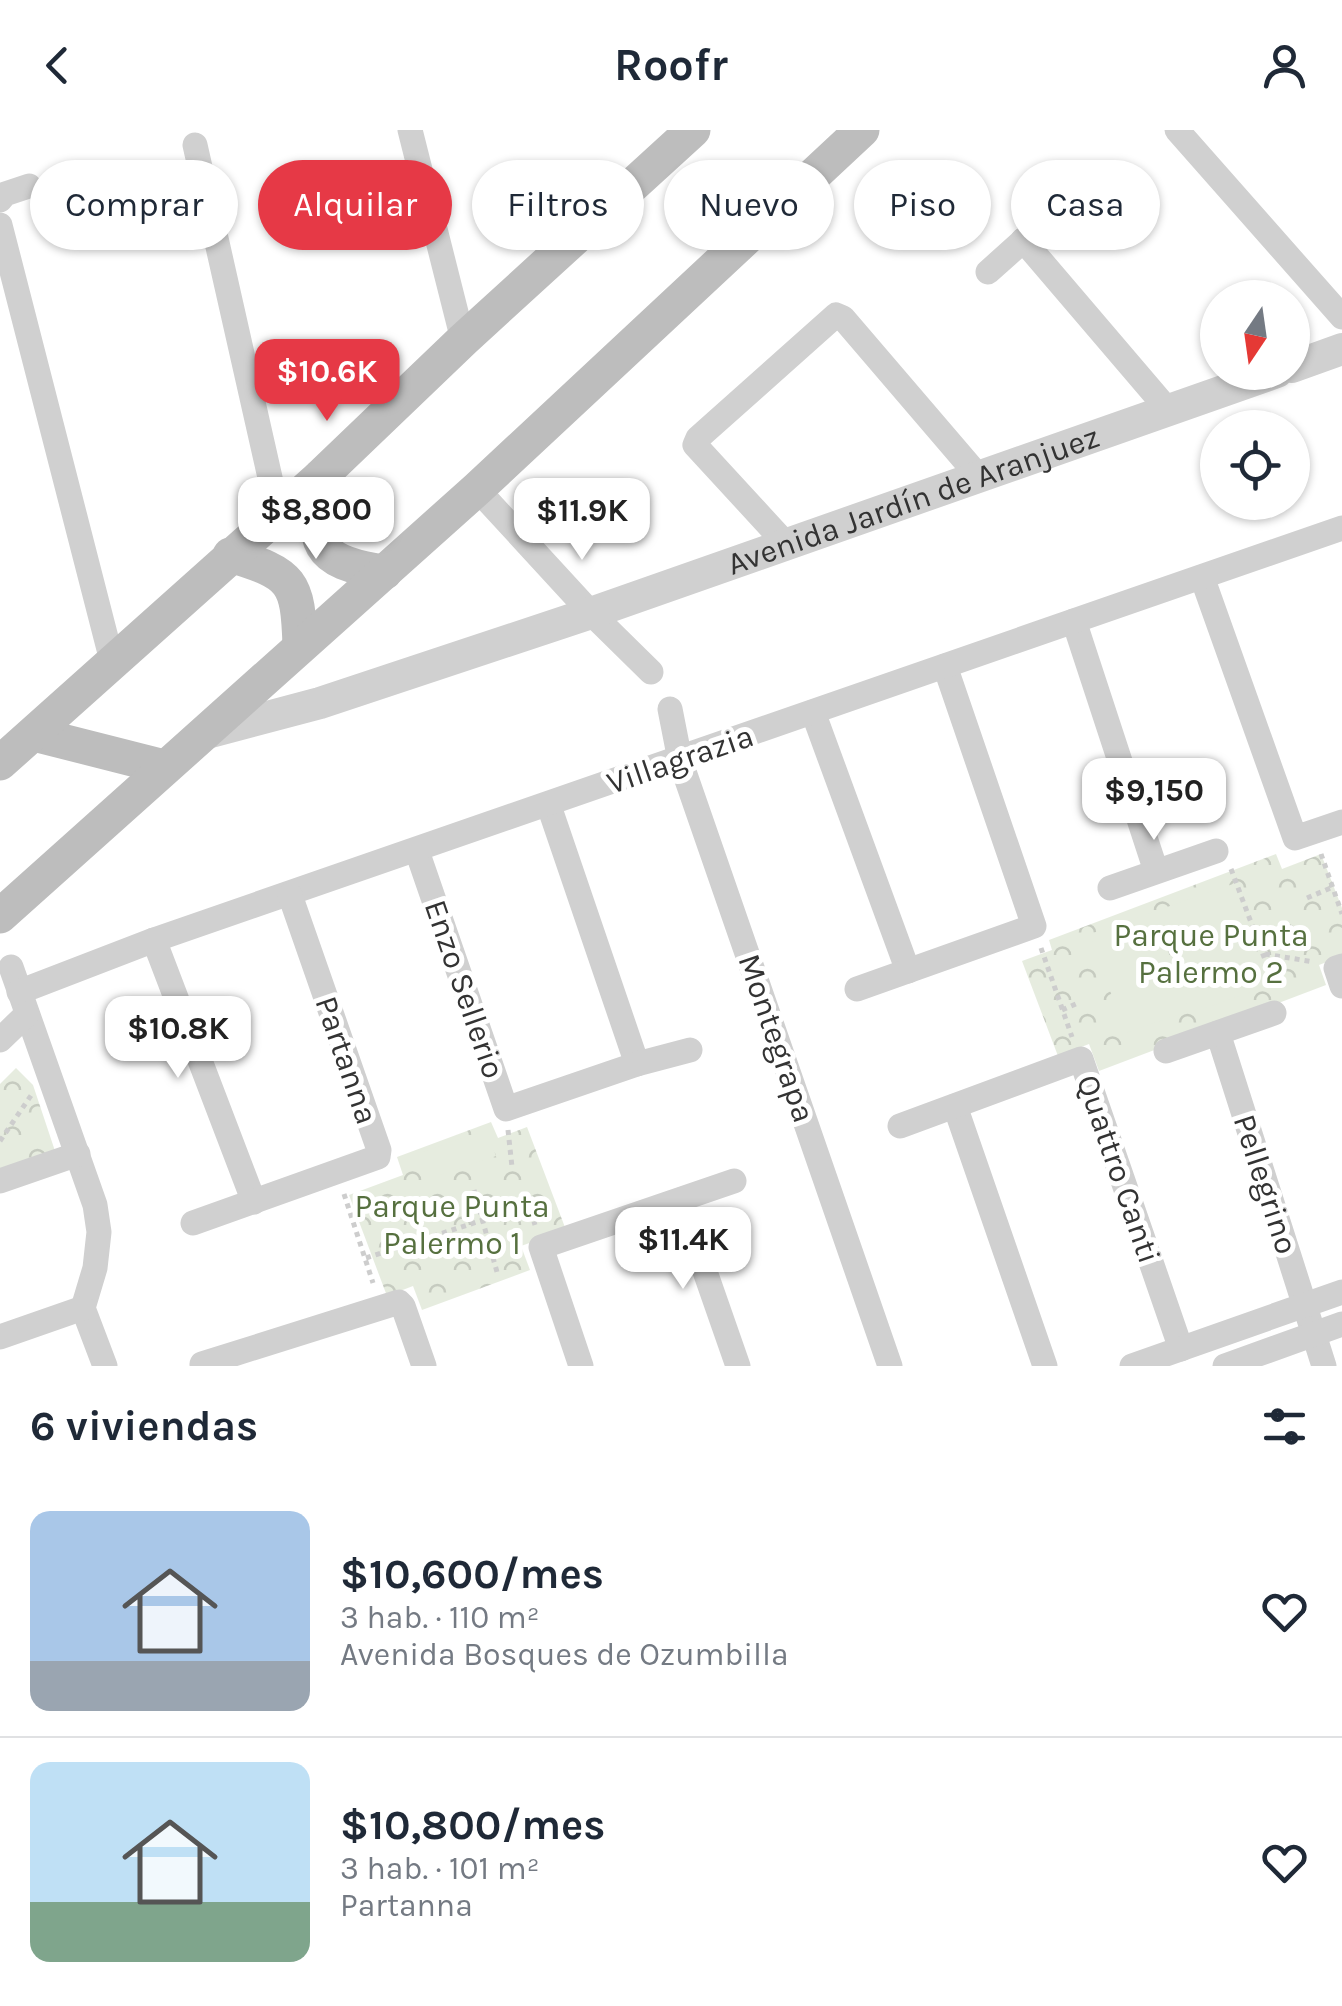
<!DOCTYPE html>
<html lang="es">
<meta charset="utf-8">
<style>
:root{--surface:#fff;--page:#f2f2f3;--text:#1f2937;--muted:#747a83;--line:#e0e1e3;--accent:#e63946}
body{margin:0;font-family:Karla,sans-serif;background:var(--page);color:var(--text);height:100vh;display:flex;flex-direction:column;font-size:38px;white-space:nowrap}
*{box-sizing:border-box;margin:0}
p{font-size:32px;color:var(--muted)}
.icon{flex:none;width:55px;height:55px;fill:none;stroke:currentColor;stroke-width:2;stroke-linecap:round;stroke-linejoin:round}
.map{position:relative;height:1236px;overflow:hidden}
.drawer{display:flex;flex-direction:column;background:var(--surface);flex:1}
.drawer>*{flex:none}
.hud{position:absolute;left:30px;top:30px;width:1282px;height:90px;display:flex;gap:20px}
.needle{width:65px;rotate:193deg}
.controls{position:absolute;left:1200px;top:150px;display:grid;gap:20px}
.controls a{display:grid;place-items:center;width:110px;height:110px;border-radius:50%;background:var(--surface);box-shadow:0 2px 8px #0004;font-size:50px}
.price{position:absolute;translate:-50% -85px;padding:0 22px;border-radius:20px;background:#fff;color:#222;font-size:32px;line-height:65px;filter:drop-shadow(0 2px 5px #0008)}
.price::after{content:'';position:absolute;left:50%;top:60px;width:30px;height:22px;margin-left:-15px;background:inherit;clip-path:polygon(0 0,100% 0,50% 100%)}
.price.on{background:var(--accent);color:#fff}
ul{padding:0;list-style:none}
li{display:flex;align-items:center;gap:30px;height:250px;padding:0 30px}
li+li{border-top:2px solid var(--line)}
li span{display:grid;place-items:center;flex:none;width:280px;height:200px;border-radius:20px;color:#555}
li>.icon{margin-inline-start:auto}
span .icon{width:120px;height:120px;fill:#fffc;stroke-width:1}
li b{font-size:42px}
h2{display:flex;justify-content:space-between;align-items:center;height:120px;padding:0 30px;font-size:42px}
.pill{padding:0 35px;border-radius:45px;background:var(--surface);box-shadow:0 2px 8px #0004;font-size:35px;line-height:90px}
.pill.on{background:var(--accent);color:#fff}
header{display:flex;justify-content:space-between;align-items:center;height:130px;padding:0 30px;background:var(--surface);font-size:45px;font-weight:700}
.map>svg:first-child{display:block}
.park{fill:url(#park-crowns)}
.pitch{fill:#e6ecdf}
.lines{fill:none;stroke-linecap:round;stroke-linejoin:round}
.path{stroke:#cdcdcd;stroke-width:5;stroke-dasharray:5 5;stroke-linecap:butt}
.minor{stroke:#d0d0d0;stroke-width:25}
.tertiary{stroke:#d0d0d0;stroke-width:32}
.secondary{stroke:#bdbdbd;stroke-width:35}
.labels{text-anchor:middle;stroke-width:10;stroke-linejoin:round;paint-order:stroke}
.street-label{font-size:32px;fill:#333;stroke:#fff}
.park-label{font-size:32px;fill:#56703f;stroke:#fff}
</style>
<header><svg class="icon" aria-label="back" viewBox="0 0 24 24"><path d="M15 5l-7 7 7 7"/></svg>Roofr<svg class="icon" aria-label="person" viewBox="0 0 24 24"><circle cx="12" cy="8" r="4"/><path d="M4 21q1-7 8-7t8 7"/></svg></header>
<div class="map">
<svg width="1342" height="1236" viewBox="0 0 1342 1236">
<defs>
<pattern id="park-crowns" width="20" height="18" patternUnits="userSpaceOnUse" patternTransform="scale(2.5)"><rect width="20" height="18" fill="#e6ecdf"/><path d="M2 6a3 3 0 1 1 6 0M12 15a3 3 0 1 1 6 0" fill="none" stroke="#c6cbc0"/></pattern>
</defs>
<rect width="100%" height="100%" fill="#fff"/>
<g class="park">
<path d="M1276,724L1282,739L1321,724L1342,778V826L1319,835L1326,855L1099,941L1089,914L1058,926L1022,831L1052,820L1049,810Z"/>
<path d="M16,938L33,955L56,1024L0,1043V954Z"/>
<path d="M491,992L498,1008L527,997L566,1100L521,1116L530,1140L422,1180L413,1156L387,1166L349,1065L403,1045L397,1027Z"/>
</g>
<g class="pitch">
<path d="M1233,754L1269,856L1202,879L1167,777Z"/>
<path d="M1154,782L1189,881L1125,903L1090,804Z"/>
<path d="M487,1000L496,1026L431,1048L422,1022Z"/>
</g>
<g class="lines">
<g class="path">
<path d="M1321,724L1342,784"/>
<path d="M1231,739L1276,859"/>
<path d="M1307,768L1333,757"/>
<path d="M1041,818L1072,907"/>
<path d="M1265,824L1314,832"/>
<path d="M1062,880L1078,873"/>
<path d="M508,1000L512,1037"/>
<path d="M0,1011L32,964"/>
<path d="M474,1060L497,1142"/>
<path d="M344,1064L373,1153"/>
<path d="M531,1082L535,1095"/>
<path d="M366,1128L483,1090"/>
</g>
<g class="minor">
<path d="M410,0L463,210"/>
<path d="M1177,0L1342,187"/>
<path d="M195,15L278,383"/>
<path d="M0,70L5,64L29,56"/>
<path d="M0,95L112,531"/>
<path d="M1023,110L1169,281"/>
<path d="M988,142L1055,82"/>
<path d="M477,359L591,483L651,542"/>
<path d="M787,415L695,315L698,308L836,185L843,188L980,348"/>
<path d="M1202,447L1295,708L1342,692"/>
<path d="M1074,491L1156,741"/>
<path d="M670,579L680,630L890,1236"/>
<path d="M813,582L908,841"/>
<path d="M549,676L637,934"/>
<path d="M417,721L506,979L637,934L690,920"/>
<path d="M1110,758L1216,721"/>
<path d="M154,810L254,1072"/>
<path d="M1342,836L1336,838L1342,856"/>
<path d="M11,837L95,1075L99,1102L95,1138L83,1178L105,1236"/>
<path d="M857,859L1034,796L945,536"/>
<path d="M19,862L154,810L1342,398"/>
<path d="M1218,903L1324,1236"/>
<path d="M0,910L27,884"/>
<path d="M1166,921L1274,883"/>
<path d="M955,976L1045,1236"/>
<path d="M900,996L1081,929L1181,1219"/>
<path d="M0,1051L78,1024"/>
<path d="M680,1070L738,1236"/>
<path d="M193,1093L378,1027L379,1020L290,765"/>
<path d="M0,1207L83,1178"/>
<path d="M202,1234L399,1172L403,1176L424,1236"/>
<path d="M581,1236L541,1117L734,1051"/>
<path d="M1132,1236L1342,1162"/>
<path d="M1225,1236L1342,1194"/>
</g>
<g class="tertiary">
<path d="M1292,237L1342,219"/>
<path id="s1" d="M203,604L320,573L591,483L1277,242"/>
</g>
<g class="secondary">
<path d="M320,347C313,414 313,432 385,442"/>
<path d="M230,425C293,444 298,451 300,516"/>
<path d="M34,604L164,637"/>
<path d="M0,633L320,347L463,210L693,0"/>
<path d="M0,786L477,359L862,0"/>
</g>
</g>
<g class="labels">
<g class="street-label">
<text dy="11" stroke="none"><textPath href="#s1" startOffset="748">Avenida Jardín de Aranjuez</textPath></text>
<text transform="translate(680 629) rotate(-19)" y="11">Villagrazia</text>
<text transform="translate(465 859) rotate(71)" y="11">Enzo Sellerio</text>
<text transform="translate(777 908) rotate(71)" y="11">Montegrapa</text>
<text transform="translate(347 930) rotate(71)" y="11">Partanna</text>
<text transform="translate(1119 1039) rotate(71)" y="11">Quattro Canti</text>
<text transform="translate(1266 1054) rotate(72)" y="11">Pellegrino</text>
</g>
<g class="park-label">
<text x="1211" y="816">Parque Punta<tspan x="1211" dy="37">Palermo 2</tspan></text>
<text x="452" y="1087">Parque Punta<tspan x="452" dy="37">Palermo 1</tspan></text>
</g>
</g>
</svg>
<div class="controls">
<a><svg class="needle" viewBox="-14 -14 28 28"><path d="M0-13l5 13h-10z" fill="#e53935"/><path d="M0 13l5-13h-10z" fill="#747a83"/></svg></a>
<a><svg class="icon" aria-label="locate" viewBox="0 0 24 24"><circle cx="12" cy="12" r="6"/><path d="M12 2v4M12 18v4M2 12h4M18 12h4"/></svg></a>
</div>
<b class="price on" style="left:327px;top:294px">$10.6K</b>
<b class="price" style="left:316px;top:432px">$8,800</b>
<b class="price" style="left:582px;top:433px">$11.9K</b>
<b class="price" style="left:1154px;top:713px">$9,150</b>
<b class="price" style="left:178px;top:951px">$10.8K</b>
<b class="price" style="left:683px;top:1162px">$11.4K</b>
<div class="hud">
<a class="pill">Comprar</a>
<a class="pill on">Alquilar</a>
<a class="pill">Filtros</a>
<a class="pill">Nuevo</a>
<a class="pill">Piso</a>
<a class="pill">Casa</a>
</div>
</div>
<section class="drawer">
<h2>6 viviendas<svg class="icon" aria-label="filters" viewBox="0 0 24 24"><path d="M4 7h16M4 17h16"/><circle cx="9" cy="7" r="2"/><circle cx="15" cy="17" r="2"/></svg></h2>
<ul>
<li><span style="background:linear-gradient(#a9c7e8 75%,#9aa5b1 0)"><svg class="icon" aria-label="home" viewBox="0 0 24 24"><path d="M3 11l9-7 9 7M6 9v11h12V9"/></svg></span><div><b>$10,600/mes</b><p>3 hab. · 110 m²</p><p>Avenida Bosques de Ozumbilla</p></div><svg class="icon" aria-label="heart" viewBox="0 0 24 24"><path d="M12 20l-8-8c-3-5 5-10 8-4 3-6 11-1 8 4z"/></svg></li>
<li><span style="background:linear-gradient(#bfe0f5 70%,#7fa58c 0)"><svg class="icon" aria-label="home" viewBox="0 0 24 24"><path d="M3 11l9-7 9 7M6 9v11h12V9"/></svg></span><div><b>$10,800/mes</b><p>3 hab. · 101 m²</p><p>Partanna</p></div><svg class="icon" aria-label="heart" viewBox="0 0 24 24"><path d="M12 20l-8-8c-3-5 5-10 8-4 3-6 11-1 8 4z"/></svg></li>
</ul>
</section>
